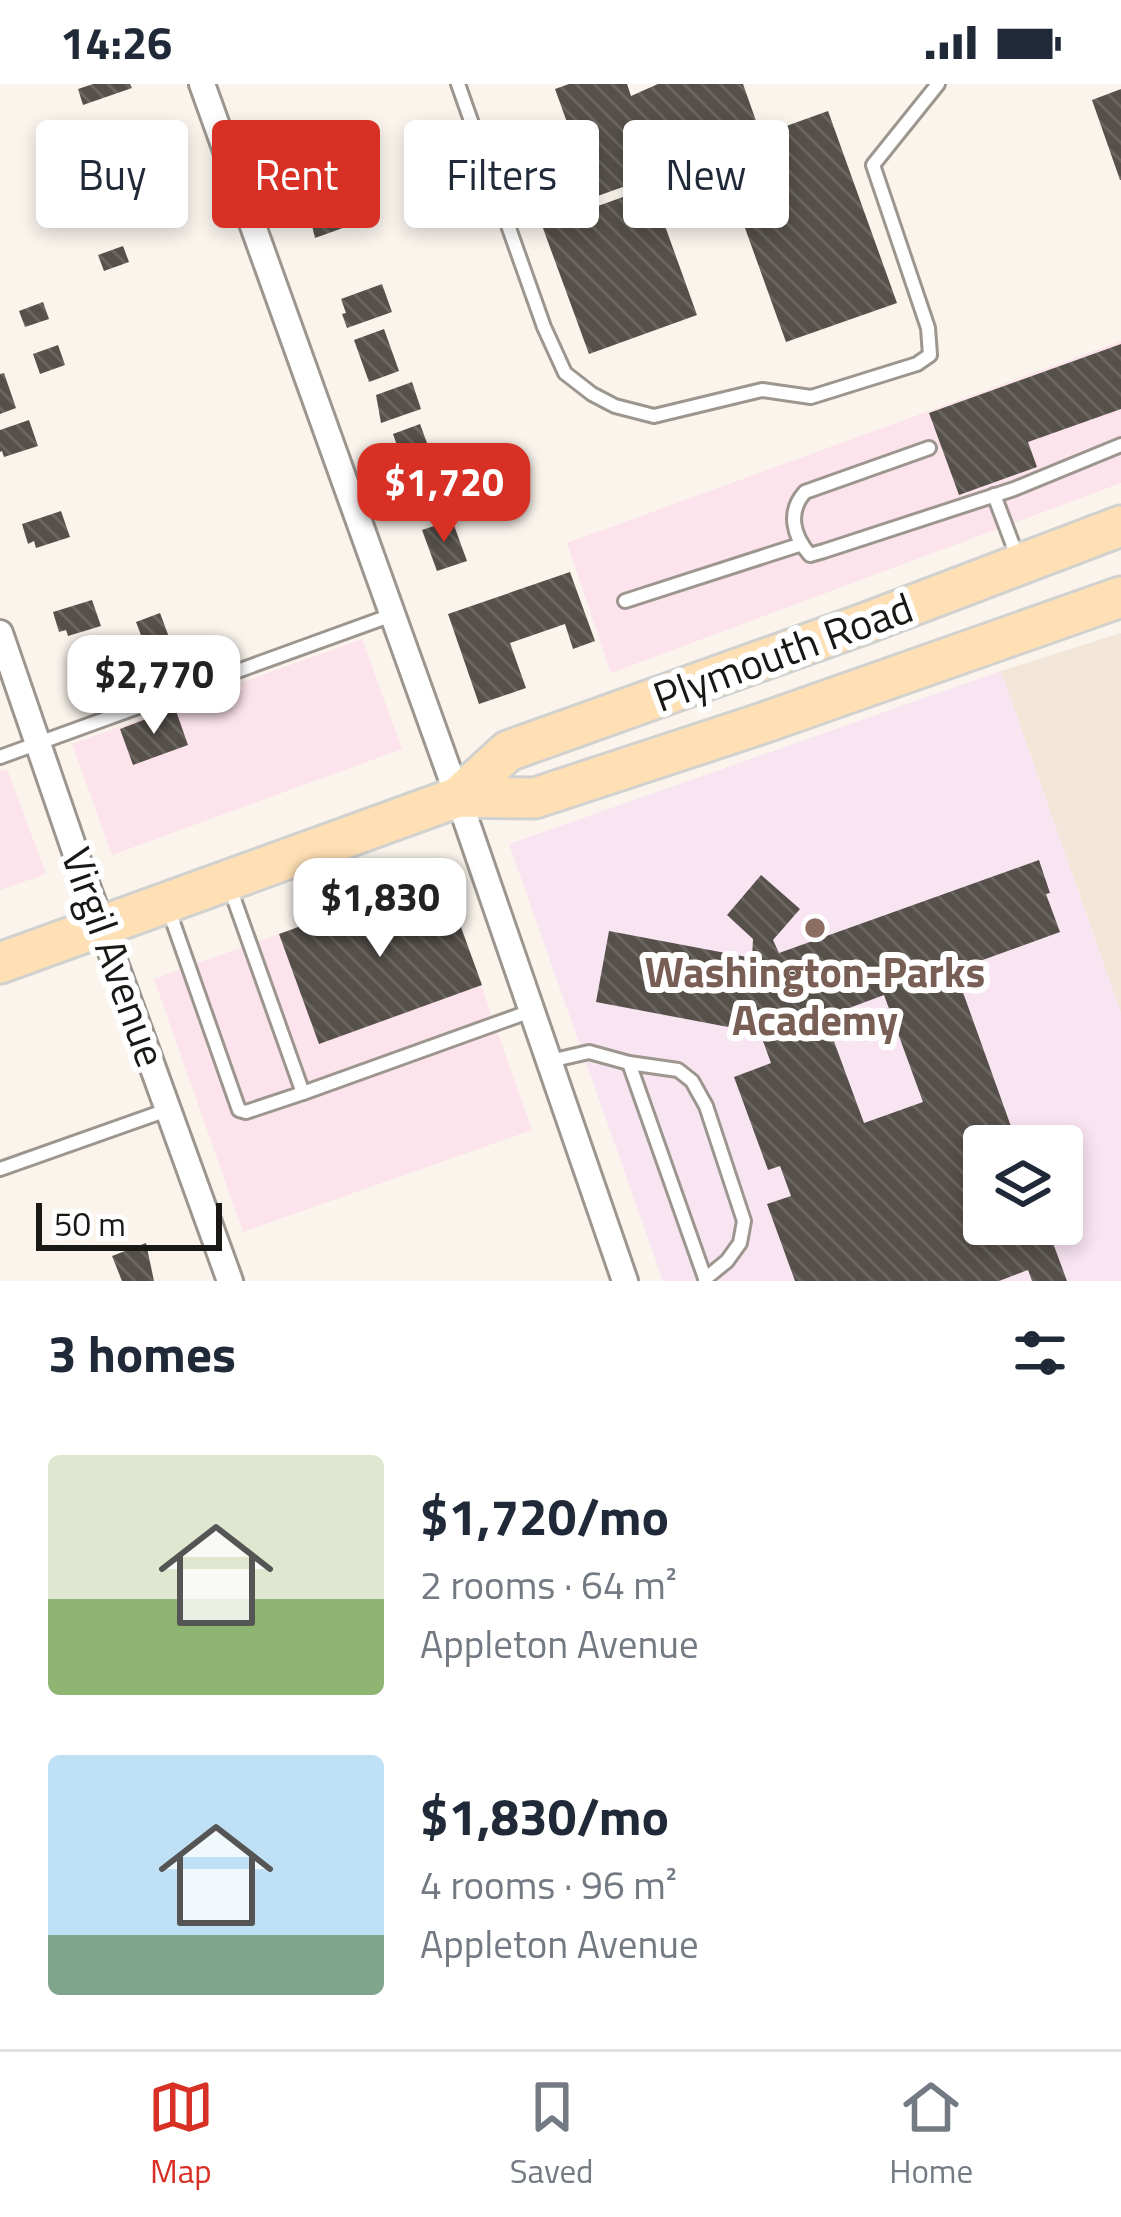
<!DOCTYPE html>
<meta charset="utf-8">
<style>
:root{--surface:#fff;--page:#f2f2f3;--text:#1f2937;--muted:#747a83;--line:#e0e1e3;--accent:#d93025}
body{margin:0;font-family:"Titillium Web",sans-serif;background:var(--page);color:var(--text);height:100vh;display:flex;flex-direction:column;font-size:45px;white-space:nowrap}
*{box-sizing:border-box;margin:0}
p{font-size:39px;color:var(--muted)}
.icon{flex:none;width:66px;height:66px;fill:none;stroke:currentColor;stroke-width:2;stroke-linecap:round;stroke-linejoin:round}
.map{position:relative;height:1197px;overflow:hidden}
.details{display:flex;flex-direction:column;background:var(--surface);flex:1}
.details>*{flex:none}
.banner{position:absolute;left:36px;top:36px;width:1050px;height:108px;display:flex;gap:24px}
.buttons{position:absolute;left:963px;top:1041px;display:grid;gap:24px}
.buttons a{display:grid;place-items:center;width:120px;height:120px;border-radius:12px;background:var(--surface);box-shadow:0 6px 18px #0003;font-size:60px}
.scale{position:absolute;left:36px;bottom:30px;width:186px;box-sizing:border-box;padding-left:12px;border:6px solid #1a1815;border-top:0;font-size:33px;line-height:42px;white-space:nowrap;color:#1a1815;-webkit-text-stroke:9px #fff;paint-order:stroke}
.price{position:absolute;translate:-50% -102px;padding:0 27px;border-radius:24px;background:#fff;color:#222;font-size:39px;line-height:78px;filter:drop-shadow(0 3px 6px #0008)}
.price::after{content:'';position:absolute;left:50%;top:72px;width:36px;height:27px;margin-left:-18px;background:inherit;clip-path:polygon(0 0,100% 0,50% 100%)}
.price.selected{background:var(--accent);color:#fff}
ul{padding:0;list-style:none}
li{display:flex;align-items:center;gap:36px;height:300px;padding:0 48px}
li span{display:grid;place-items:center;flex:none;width:336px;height:240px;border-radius:12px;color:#555}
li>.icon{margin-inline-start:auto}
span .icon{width:144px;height:144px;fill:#fffc;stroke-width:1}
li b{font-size:51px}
h2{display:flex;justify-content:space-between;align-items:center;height:144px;padding:0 48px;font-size:51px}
.pill{padding:0 42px;border-radius:12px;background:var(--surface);box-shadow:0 6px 18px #0003;font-size:42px;line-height:108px}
.pill.selected{background:var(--accent);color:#fff}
.status{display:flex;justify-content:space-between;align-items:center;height:84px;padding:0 60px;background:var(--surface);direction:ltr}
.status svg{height:33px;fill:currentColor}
.tab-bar{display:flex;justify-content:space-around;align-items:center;height:168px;border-top:3px solid var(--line);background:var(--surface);font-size:33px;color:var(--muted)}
.tab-bar a{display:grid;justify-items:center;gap:6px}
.tab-bar .selected{color:var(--accent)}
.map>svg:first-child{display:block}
.commercial{fill:#fde3eb}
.built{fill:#f2e6d9}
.education{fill:#f9e4f2;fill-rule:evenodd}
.building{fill:url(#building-back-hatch);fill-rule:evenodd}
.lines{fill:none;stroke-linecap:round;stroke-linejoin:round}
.lane-casing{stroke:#9c968f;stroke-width:18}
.street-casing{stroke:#9c968f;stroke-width:30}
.primary-casing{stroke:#d1d1d0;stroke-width:45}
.lane{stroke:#fff;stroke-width:12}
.street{stroke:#fff;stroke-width:24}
.primary{stroke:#fee0b4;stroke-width:39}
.education-dot{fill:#8d6e63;stroke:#fff;stroke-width:4.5}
.labels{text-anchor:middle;stroke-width:12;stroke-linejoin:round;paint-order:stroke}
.street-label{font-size:42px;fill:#1a1815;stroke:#fff}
.education-label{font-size:42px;font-weight:bold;fill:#785e54;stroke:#fff}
</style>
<div class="status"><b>14:26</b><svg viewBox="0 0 49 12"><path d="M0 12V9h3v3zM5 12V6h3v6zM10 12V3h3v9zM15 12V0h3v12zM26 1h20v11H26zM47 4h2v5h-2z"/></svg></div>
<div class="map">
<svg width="1121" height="1197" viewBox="0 0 1121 1197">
<defs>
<pattern id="building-back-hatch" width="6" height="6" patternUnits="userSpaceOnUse" patternTransform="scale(3)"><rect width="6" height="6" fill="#56504a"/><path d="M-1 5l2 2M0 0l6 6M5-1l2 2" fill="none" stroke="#6a6560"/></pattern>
</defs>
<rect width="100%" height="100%" fill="#faf4ed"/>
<g class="commercial">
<path d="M1121,257V399L611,589L567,459Z"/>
<path d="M362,555L402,665L112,771L72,660Z"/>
<path d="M7,685L46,790L0,806V687Z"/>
<path d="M442,791L532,1046L243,1148L154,895Z"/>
</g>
<path class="built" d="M1121,549V929L1001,587Z"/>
<path class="education" d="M1001,587L1121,929V1197H663L509,760ZM984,1062H1062V1140H984Z"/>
<g class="building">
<path d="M93,0H130L132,4L83,21L78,5Z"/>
<path d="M569,0H627L631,12L658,0H743L761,51L828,27L897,219L786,258L718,69L592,114L595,123L651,103L697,231L589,270L533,117L569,104L558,73L577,66L555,5Z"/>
<path d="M1121,5V96H1120L1092,16Z"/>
<path d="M344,113L354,140L315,154L308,126Z"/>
<path d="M123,162L129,178L104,187L98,171Z"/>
<path d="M382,200L392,228L347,244L342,230L346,229L341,215Z"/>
<path d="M43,218L49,235L25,243L19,227Z"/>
<path d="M384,245L399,287L369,298L354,256Z"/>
<path d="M1121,260V325L1028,358L1037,383L959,411L929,329Z"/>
<path d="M58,261L65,281L40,290L33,270Z"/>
<path d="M4,289L16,324L0,330V290Z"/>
<path d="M412,298L421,325L381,339L376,311Z"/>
<path d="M29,336L38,362L4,373L2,367L0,368V346Z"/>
<path d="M420,340L433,375L405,385L393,350Z"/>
<path d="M61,427L70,453L36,464L34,457L28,460L22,440Z"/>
<path d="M452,436L467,477L437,487L422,446Z"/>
<path d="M570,488L595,557L573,565L565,540L510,559L526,604L479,620L448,530Z"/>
<path d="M92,516L101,542L68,552L66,546L59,548L53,528Z"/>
<path d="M160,529L169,553L145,562L136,538Z"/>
<path d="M175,624L188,661L133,681L120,645Z"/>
<path d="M1039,776L1050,809L1046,810L1060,848L955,886L1018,1062H984V1140H1046L1067,1197H1032L1028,1186L999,1197H795L767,1120L791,1112L780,1082L768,1086L734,993L771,979L760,949L596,918L609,847L752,874L753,855L727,831L761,791L800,825L773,856L779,869ZM884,911L923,1018L864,1039L825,933Z"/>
<path d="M442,791L482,901L319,960L279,850Z"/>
<path d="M146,1159L154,1197H122L112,1172Z"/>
</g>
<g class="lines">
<defs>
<g id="lane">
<path d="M458,0L544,243L565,289L592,310L615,322L654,332L762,306L811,313L917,280L930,271L928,244L873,81L938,0"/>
<path d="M929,364L805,408C787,428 793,452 810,471L824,467L1014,405L1121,361"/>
<path d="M994,411L1019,477"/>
<path d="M625,517L802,460"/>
<path d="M0,673L392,531"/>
<path d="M230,804L303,1009L531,927"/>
<path d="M168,824L239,1026L246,1028L303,1009"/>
<path d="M550,977L589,968L629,979L678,986L692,997L706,1022L744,1137L740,1159L727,1177L705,1195"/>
<path d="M629,979L706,1197"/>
<path d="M0,1085L167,1026"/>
</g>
<g id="street">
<path d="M202,0L458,713L625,1197"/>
<path d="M0,549L81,785L230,1197"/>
</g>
<g id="primary">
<path d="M458,713L508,667L866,539L1121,442"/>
<path d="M0,879L458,713L535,714L763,639L1121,513"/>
</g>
</defs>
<use href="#lane" class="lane-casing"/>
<use href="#street" class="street-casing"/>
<use href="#primary" class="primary-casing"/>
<use href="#lane" class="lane"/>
<use href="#street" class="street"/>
<use href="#primary" class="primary"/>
</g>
<circle class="education-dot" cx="815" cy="844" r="12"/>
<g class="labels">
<g class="street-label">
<text transform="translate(783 568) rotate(-20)" y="15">Plymouth Road</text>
<text transform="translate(114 873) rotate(70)" y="15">Virgil Avenue</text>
</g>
<g class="education-label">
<text x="815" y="903">Washington-Parks<tspan x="815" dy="48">Academy</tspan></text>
</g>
</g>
</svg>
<div class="buttons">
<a><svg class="icon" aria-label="layers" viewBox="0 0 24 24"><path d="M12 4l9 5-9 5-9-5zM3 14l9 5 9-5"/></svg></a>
</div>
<div class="scale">50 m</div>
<b class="price selected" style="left:444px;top:461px">$1,720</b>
<b class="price" style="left:154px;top:653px">$2,770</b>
<b class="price" style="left:380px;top:876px">$1,830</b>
<div class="banner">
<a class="pill">Buy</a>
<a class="pill selected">Rent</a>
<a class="pill">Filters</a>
<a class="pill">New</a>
</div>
</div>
<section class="details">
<h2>3 homes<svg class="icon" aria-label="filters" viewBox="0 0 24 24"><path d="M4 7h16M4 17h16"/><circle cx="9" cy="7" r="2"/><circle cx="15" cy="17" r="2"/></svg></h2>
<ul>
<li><span style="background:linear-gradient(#dfe7d0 60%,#8fb573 0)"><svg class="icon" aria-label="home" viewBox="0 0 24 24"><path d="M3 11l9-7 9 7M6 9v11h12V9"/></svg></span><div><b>$1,720/mo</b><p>2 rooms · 64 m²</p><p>Appleton Avenue</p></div></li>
<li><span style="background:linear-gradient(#bfe0f5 75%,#7fa58c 0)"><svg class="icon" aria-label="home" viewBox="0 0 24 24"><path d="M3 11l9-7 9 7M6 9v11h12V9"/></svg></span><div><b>$1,830/mo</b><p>4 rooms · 96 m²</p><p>Appleton Avenue</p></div></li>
</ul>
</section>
<nav class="tab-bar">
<a class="selected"><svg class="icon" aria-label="map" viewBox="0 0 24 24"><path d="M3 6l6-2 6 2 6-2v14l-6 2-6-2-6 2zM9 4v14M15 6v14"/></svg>Map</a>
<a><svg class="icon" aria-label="saved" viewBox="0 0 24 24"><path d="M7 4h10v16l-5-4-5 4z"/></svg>Saved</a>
<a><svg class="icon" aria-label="home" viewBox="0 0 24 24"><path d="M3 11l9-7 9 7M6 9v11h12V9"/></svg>Home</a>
</nav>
